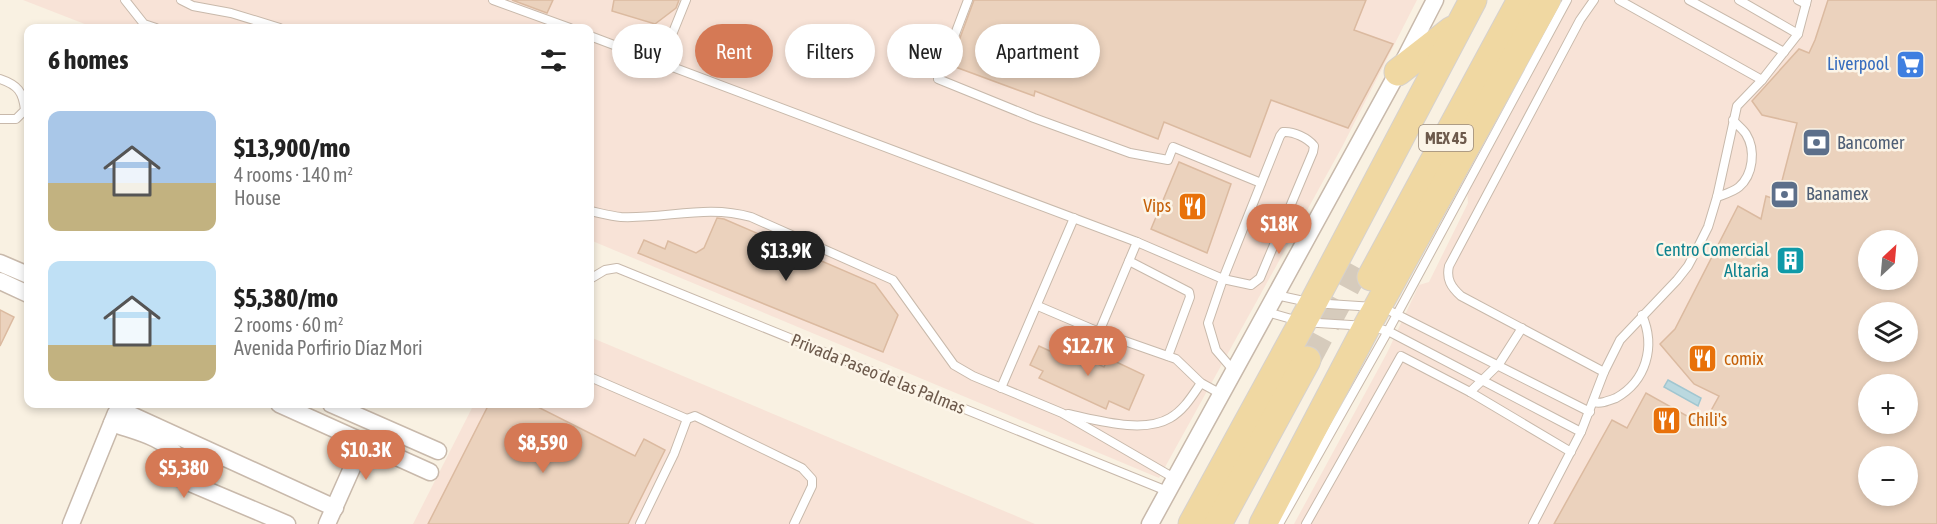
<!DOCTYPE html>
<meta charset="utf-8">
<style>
:root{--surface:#fff;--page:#f2f2f2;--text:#222;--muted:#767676;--accent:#d57955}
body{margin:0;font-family:"Asap Condensed",sans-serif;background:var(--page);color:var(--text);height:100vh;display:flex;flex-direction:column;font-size:22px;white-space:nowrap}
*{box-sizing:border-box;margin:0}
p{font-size:20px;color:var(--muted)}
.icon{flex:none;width:33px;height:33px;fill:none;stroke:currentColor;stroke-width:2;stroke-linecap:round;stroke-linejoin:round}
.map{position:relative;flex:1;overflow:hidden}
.drawer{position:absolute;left:24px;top:24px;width:570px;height:384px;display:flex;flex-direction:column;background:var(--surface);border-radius:12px;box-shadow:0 3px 9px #0003}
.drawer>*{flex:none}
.guide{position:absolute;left:612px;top:24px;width:570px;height:54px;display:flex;gap:12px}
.needle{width:39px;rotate:26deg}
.fabs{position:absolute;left:1858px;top:230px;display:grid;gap:12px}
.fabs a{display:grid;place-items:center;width:60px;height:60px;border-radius:50%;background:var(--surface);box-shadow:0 3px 9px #0003;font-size:30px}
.price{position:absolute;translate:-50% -51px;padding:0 14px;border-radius:21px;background:var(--accent);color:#fff;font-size:20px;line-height:39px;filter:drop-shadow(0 2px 3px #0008)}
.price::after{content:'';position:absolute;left:50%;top:36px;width:18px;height:14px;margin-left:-9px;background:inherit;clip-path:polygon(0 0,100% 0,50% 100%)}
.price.selected{background:#222;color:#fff}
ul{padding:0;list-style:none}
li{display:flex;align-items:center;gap:18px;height:150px;padding:0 24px}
li span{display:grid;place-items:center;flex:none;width:168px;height:120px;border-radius:12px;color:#555}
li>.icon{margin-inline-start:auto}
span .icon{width:72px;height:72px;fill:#fffc;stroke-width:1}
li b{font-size:26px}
h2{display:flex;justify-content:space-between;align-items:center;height:72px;padding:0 24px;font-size:26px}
.chip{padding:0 21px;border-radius:27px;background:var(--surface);box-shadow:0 3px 9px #0003;font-size:21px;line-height:54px}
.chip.selected{background:var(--accent);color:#fff}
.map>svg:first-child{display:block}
.commercial{fill:#f8e3d7;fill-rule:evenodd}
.water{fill:#bad8df;stroke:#a1c6d0;stroke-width:1.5}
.building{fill:#ebd2bd;stroke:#dbbaa0;stroke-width:1.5;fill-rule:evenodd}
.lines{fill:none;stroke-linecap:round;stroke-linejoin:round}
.primary-tunnel{stroke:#d6cbbc;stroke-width:27;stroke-dasharray:27 14;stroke-linecap:butt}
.lane-casing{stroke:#c8b9ab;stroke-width:10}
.street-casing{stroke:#c8b9ab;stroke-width:19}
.primary-casing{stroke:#d6d1cd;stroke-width:29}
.lane{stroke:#fff;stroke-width:8}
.street{stroke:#fff;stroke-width:16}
.primary{stroke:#f0d8a2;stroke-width:27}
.labels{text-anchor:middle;stroke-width:5;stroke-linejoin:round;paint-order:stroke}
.shield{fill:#fcf5e8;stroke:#98887b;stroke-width:1.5}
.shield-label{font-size:16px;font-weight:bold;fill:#6d5a4c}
.shop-label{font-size:18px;fill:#366cbe;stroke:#fcf5e8;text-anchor:end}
.service-label{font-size:18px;fill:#4e5e75;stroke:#fcf5e8;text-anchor:start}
.food-label{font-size:18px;fill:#c56008;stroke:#fcf5e8;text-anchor:start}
.culture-label{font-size:18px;fill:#0d838f;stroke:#fcf5e8;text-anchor:end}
.street-label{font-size:18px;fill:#6d5a4c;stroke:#fcf5e8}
</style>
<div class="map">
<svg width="1937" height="524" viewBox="0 0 1937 524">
<rect width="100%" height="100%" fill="#f9f1e2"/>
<g class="commercial">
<path d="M23,0H1417L1342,147L1159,478L590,240V28H95Z"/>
<path d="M1571,0H1937V524H1294L1387,353L1419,285L1429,282L1468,203L1467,189ZM1869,240H1908V279H1869ZM1869,312H1908V351H1869ZM1869,384H1908V423H1869ZM1869,456H1908V495H1869Z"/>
<path d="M590,337L1035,524H413L474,404H590Z"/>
</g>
<path class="water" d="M1668,380L1701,398L1698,406L1664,387Z"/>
<g class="building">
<path d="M512,0H553L547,13Z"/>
<path d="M614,0H679L676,8L655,24L612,11Z"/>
<path d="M974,0H1366L1354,30L1393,44L1348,128L1271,100L1250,157L1164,122L1158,139L1035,91L1034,96L950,65Z"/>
<path d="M1828,0H1937V524H1554L1612,420L1627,428L1646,393L1703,425L1719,396L1694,384L1660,344L1675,329L1738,206L1761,219L1766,196L1777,200L1797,123L1762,115L1752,101L1799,49L1809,53L1815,40ZM1869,240H1908V279H1869ZM1869,312H1908V351H1869ZM1869,384H1908V423H1869ZM1869,456H1908V495H1869Z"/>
<path d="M1179,162L1231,184L1207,253L1151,229Z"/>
<path d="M717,218L724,219L875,284L898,315L883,352L638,253L644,240L665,249L668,241L696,253L704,248Z"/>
<path d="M0,310L14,317L0,346Z"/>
<path d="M1056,345L1104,367L1108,358L1144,375L1129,410L1109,401L1106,409L1039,378L1043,371L1030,365L1039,346L1052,352Z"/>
<path d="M489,404H532L635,456L644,439L665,450L628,524H428Z"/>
</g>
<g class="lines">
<path class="primary-tunnel" d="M1307,360L1357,267"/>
<defs>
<g id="lane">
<path d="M125,0L144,24L156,28"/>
<path d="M181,0L193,6L231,13L280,28"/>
<path d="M493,0L570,28"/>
<path d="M968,0L938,79L1034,118L1130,153L1168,160L1173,147L1261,183"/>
<path d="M1594,0L1580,20L1449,266C1446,279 1451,287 1461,296L1604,372"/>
<path d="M1619,0L1762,80"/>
<path d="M1689,0L1784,52"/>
<path d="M1739,0L1798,34"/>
<path d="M1798,0L1806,4"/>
<path d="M590,36L1137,242L1223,279L1251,285L1260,278L1313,152L1314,146C1308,138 1293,131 1283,132L1280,136L1223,279L1208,323L1216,350L1234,371"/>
<path d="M661,62L686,0"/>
<path d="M0,79C18,85 23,92 25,110L16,119H0"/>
<path d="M1717,197C1725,194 1733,192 1739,187C1753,175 1756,150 1746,134C1743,129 1737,125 1733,120"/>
<path d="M590,211C600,213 611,216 621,217C666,219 707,204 751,217L893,280L954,365L973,376L1062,413L1174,478"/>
<path d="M1129,261L1189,292L1190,297L1168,356"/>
<path d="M590,279L605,270L617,268L1167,491"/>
<path d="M1276,295L1313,303L1374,307"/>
<path d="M1038,306L1099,332L1176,359L1201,383L1221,394"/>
<path d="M1267,312L1302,322L1367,326L1388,331L1581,432"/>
<path d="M1392,312L1590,412"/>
<path d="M1099,332L1137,242"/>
<path d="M590,377L687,419"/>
<path d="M1001,388L1074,218"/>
<path d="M1470,392L1499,364L1522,328"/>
<path d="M1593,402C1601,404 1608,401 1616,398C1646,381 1656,347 1642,315"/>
<path d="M1068,414C1097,420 1143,434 1170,418C1184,410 1192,396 1201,383"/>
<path d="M640,524L674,454L687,419L695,416L802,468L812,479V486L794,524"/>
<path d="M1279,524L1388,331L1567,0"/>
<path d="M1306,524L1401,356L1470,392L1571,452"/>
<path d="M1533,524L1581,432L1604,372L1620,340L1677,280L1688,266L1697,249L1708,227L1717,197L1737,106L1762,80L1798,34L1807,0"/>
</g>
<g id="street">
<path d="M0,263L28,275"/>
<path d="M0,281L28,294"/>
<path d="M279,404L430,472"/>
<path d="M331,404L438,451"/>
<path d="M118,409L335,508"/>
<path d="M112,423C133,431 163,436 177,456C181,462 182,472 183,480L287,524"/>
<path d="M71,524L116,413"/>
<path d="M327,524L364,441"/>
<path d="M1150,524L1398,72L1435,0"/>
</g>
<g id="primary">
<path d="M1398,72L1452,30"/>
<path d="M1371,277L1521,0"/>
<path d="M1192,524L1313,303L1473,0"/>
<path d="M1218,524L1307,360"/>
<path d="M1263,524L1367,326L1547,0"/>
</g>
</defs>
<use href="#lane" class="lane-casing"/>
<use href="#street" class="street-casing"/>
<use href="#primary" class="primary-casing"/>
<use href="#lane" class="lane"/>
<use href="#street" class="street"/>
<use href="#primary" class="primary"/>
</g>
<defs>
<symbol id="supermarket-square" viewBox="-11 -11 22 22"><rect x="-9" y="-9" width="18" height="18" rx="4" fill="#3f7fe0" stroke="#fcf5e8"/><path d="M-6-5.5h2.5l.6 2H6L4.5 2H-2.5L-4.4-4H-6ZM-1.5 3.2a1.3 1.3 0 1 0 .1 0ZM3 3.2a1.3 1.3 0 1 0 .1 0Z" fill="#fff"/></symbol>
<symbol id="bank-square" viewBox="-11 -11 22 22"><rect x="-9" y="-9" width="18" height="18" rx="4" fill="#5c6f8a" stroke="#fcf5e8"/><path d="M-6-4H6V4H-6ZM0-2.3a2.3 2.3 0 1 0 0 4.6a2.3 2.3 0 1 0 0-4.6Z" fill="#fff"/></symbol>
<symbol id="restaurant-square" viewBox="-11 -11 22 22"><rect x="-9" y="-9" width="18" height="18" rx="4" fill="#e8710a" stroke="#fcf5e8"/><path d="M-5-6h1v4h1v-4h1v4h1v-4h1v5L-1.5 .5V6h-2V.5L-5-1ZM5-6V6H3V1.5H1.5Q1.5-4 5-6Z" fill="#fff"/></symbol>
<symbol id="building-square" viewBox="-11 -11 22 22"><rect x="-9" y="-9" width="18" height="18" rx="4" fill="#0f9aa8" stroke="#fcf5e8"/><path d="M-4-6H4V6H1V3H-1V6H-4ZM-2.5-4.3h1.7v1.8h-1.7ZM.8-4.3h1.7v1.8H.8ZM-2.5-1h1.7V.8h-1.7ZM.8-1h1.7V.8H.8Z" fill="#fff"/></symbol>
</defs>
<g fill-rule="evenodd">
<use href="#supermarket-square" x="1894" y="48" width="33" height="33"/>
<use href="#bank-square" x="1800" y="126" width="33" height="33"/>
<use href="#bank-square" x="1768" y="178" width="33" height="33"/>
<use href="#restaurant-square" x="1176" y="190" width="33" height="33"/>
<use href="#building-square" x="1774" y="244" width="33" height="33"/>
<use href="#restaurant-square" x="1686" y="342" width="33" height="33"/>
<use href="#restaurant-square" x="1650" y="404" width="33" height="33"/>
</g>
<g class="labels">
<rect class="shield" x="1419" y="125" width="54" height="26" rx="4.5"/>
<g class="shield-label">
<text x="1446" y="144">MEX 45</text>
</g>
<g class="shop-label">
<text x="1889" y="70">Liverpool</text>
</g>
<g class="service-label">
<text x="1837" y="149">Bancomer</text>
<text x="1806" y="200">Banamex</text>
</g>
<g class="food-label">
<text x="1171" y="212" text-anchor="end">Vips</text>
<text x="1724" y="365">comix</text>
<text x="1688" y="426">Chili's</text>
</g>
<g class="culture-label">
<text x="1769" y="256">Centro Comercial<tspan x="1769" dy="21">Altaria</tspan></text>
</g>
<g class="street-label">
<text transform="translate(878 374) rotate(22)" y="6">Privada Paseo de las Palmas</text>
</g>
</g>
</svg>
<div class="fabs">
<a><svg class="needle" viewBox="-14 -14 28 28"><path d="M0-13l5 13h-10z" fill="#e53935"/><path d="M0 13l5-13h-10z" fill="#767676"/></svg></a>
<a><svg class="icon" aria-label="layers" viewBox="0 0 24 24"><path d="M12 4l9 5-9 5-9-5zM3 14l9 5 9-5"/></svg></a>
<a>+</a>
<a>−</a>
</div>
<b class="price" style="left:1279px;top:255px">$18K</b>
<b class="price selected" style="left:786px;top:282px">$13.9K</b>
<b class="price" style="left:1088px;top:377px">$12.7K</b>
<b class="price" style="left:543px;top:474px">$8,590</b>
<b class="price" style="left:366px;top:481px">$10.3K</b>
<b class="price" style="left:184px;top:499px">$5,380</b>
<div class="guide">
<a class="chip">Buy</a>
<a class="chip selected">Rent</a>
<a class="chip">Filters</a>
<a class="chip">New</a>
<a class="chip">Apartment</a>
</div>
<section class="drawer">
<h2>6 homes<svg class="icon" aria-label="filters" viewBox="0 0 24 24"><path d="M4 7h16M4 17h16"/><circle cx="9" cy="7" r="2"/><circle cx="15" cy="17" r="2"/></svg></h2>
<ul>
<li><span style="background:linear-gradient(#a9c7e8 60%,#c2b280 0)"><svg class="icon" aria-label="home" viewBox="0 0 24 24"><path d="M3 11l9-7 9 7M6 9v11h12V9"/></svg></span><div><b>$13,900/mo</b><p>4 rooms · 140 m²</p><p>House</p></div></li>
<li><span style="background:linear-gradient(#bfe0f5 70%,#c2b280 0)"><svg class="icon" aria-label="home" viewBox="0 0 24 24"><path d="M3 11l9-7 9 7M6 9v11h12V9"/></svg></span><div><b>$5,380/mo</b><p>2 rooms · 60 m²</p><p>Avenida Porfirio Díaz Mori</p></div></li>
</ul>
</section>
</div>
